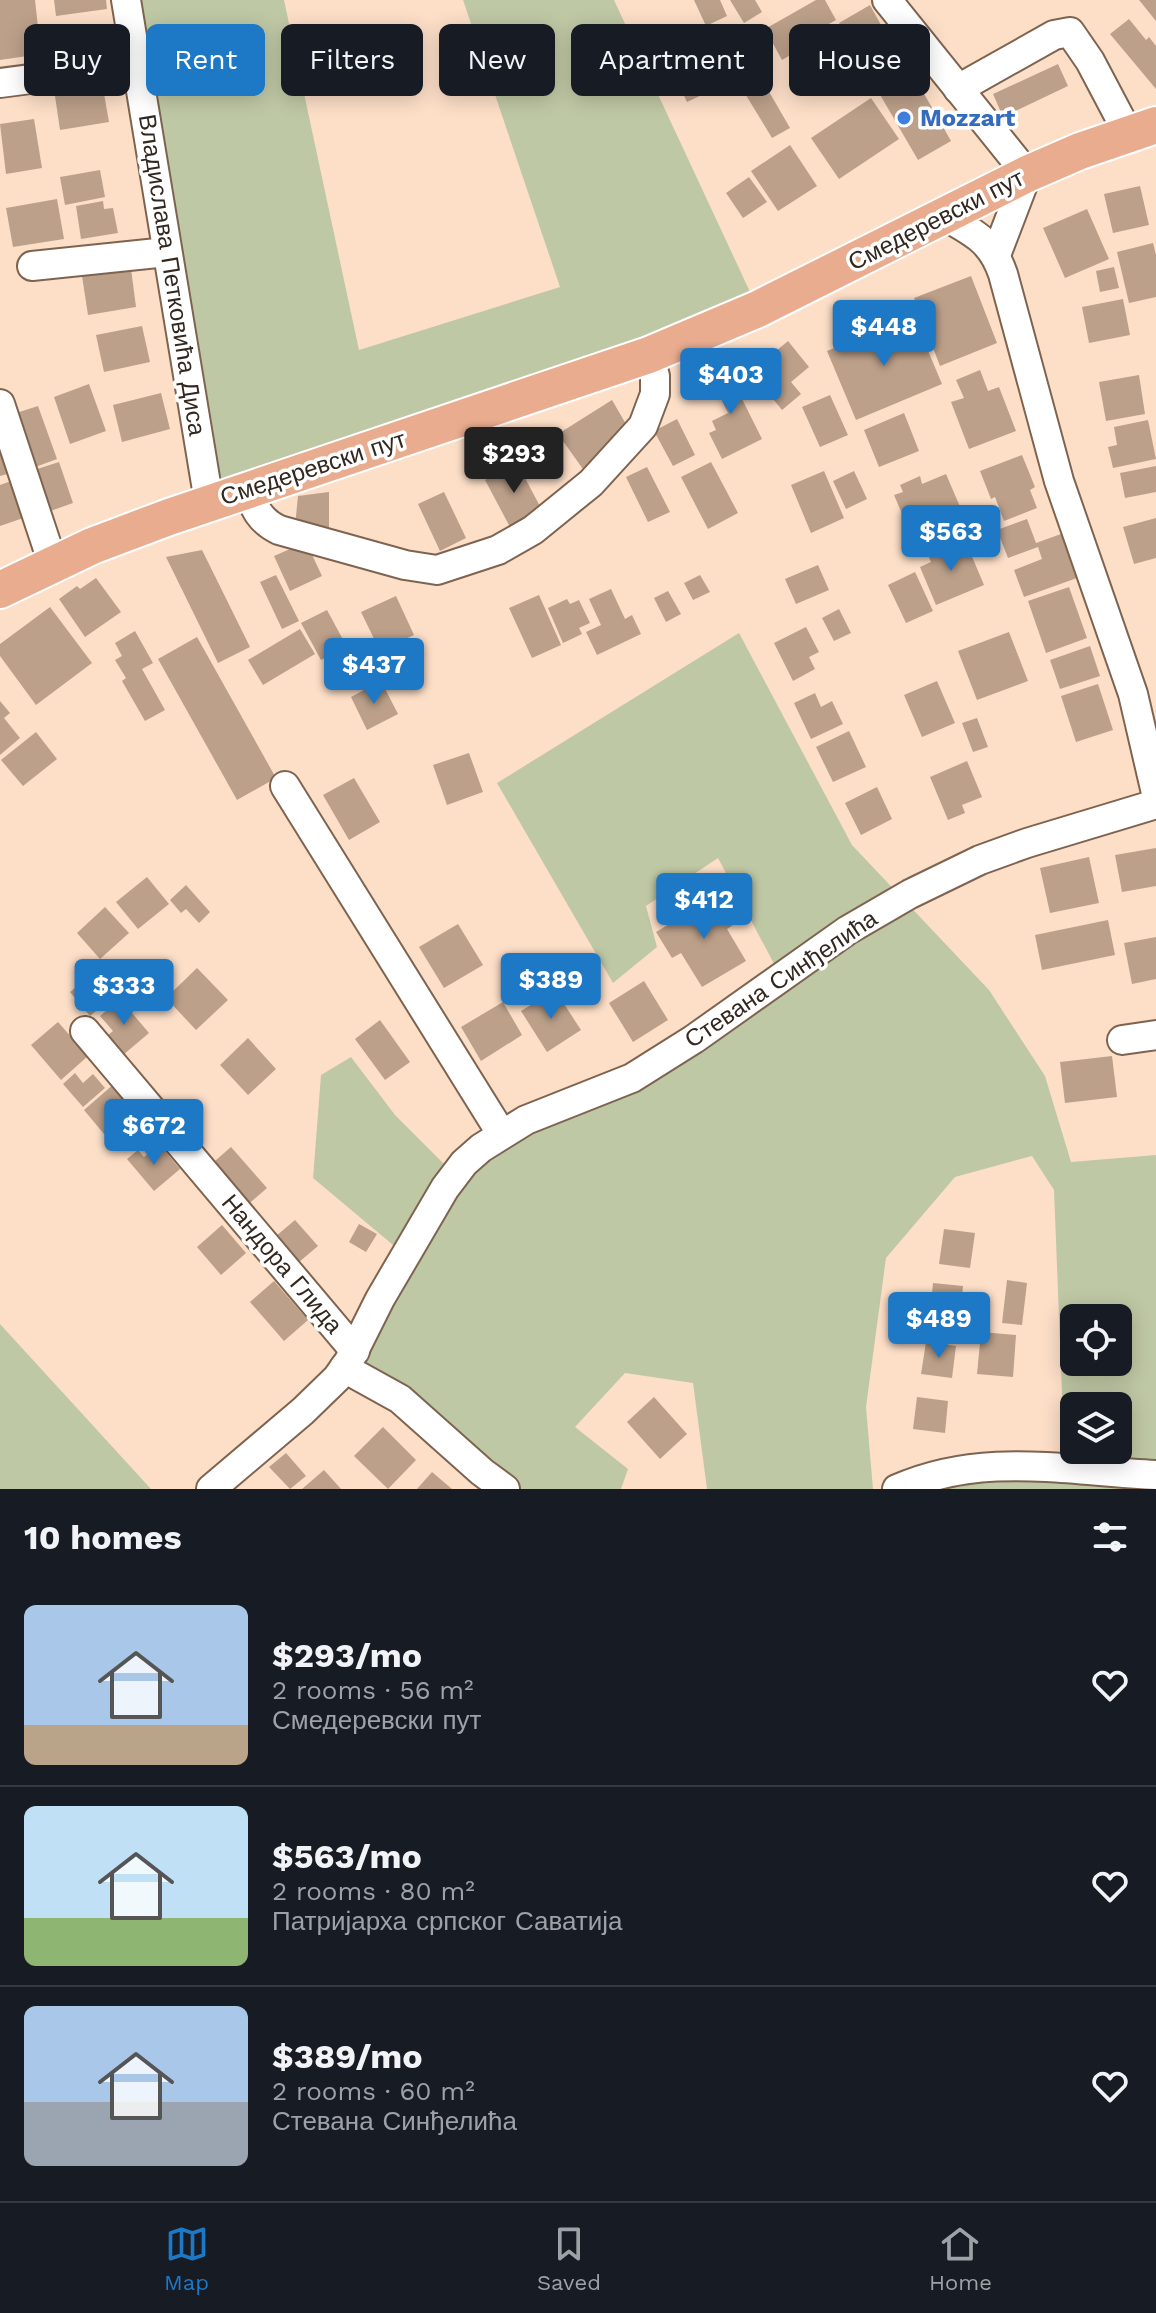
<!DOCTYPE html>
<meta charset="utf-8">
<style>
:root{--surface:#171b24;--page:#242831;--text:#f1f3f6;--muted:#9ea1a6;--line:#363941;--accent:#1d78c5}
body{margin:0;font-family:"Work Sans",sans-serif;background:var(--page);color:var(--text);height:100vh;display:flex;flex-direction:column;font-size:30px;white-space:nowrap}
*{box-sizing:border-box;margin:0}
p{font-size:26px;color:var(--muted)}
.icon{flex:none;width:44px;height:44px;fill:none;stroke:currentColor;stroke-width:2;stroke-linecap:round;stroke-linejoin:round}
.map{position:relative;height:1489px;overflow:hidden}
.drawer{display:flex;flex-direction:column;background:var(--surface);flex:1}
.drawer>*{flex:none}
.top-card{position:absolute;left:24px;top:24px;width:1108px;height:72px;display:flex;gap:16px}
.controls{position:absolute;left:1060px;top:1304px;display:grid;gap:16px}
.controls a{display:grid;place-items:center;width:72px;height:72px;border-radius:12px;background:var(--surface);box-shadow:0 4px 20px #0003;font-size:40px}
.price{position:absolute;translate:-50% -68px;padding:0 18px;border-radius:8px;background:var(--accent);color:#fff;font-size:26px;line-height:52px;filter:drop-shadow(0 2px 4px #0008)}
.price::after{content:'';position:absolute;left:50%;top:48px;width:24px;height:18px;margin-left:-12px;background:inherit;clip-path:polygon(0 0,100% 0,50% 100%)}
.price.current{background:#222;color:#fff}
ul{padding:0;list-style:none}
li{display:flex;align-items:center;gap:24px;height:200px;padding:0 24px}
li+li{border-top:2px solid var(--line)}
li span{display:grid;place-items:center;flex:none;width:224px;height:160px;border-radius:12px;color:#555}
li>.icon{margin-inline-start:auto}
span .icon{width:96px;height:96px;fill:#fffc;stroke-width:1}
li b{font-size:34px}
h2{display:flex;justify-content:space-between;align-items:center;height:96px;padding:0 24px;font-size:34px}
.pill{padding:0 28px;border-radius:12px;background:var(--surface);box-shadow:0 4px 20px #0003;font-size:28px;line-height:72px}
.pill.current{background:var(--accent);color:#fff}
.tabs{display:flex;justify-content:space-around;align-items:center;height:112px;border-top:2px solid var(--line);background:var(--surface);font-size:22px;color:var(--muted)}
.tabs a{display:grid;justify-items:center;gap:4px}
.tabs .current{color:var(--accent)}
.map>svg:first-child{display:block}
.green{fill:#bfc8a5;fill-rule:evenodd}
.building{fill:#bca08a}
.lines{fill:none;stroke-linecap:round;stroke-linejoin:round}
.minor-casing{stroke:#7e6450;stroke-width:32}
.major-casing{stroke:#fff;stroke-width:40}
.minor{stroke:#fff;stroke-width:28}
.major{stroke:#e9ac8f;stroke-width:36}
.shop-dot{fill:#3f7fe0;stroke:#fff;stroke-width:3}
.labels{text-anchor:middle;stroke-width:7;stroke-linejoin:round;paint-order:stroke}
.shop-label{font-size:24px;font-weight:bold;fill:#366cbe;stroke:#fff;text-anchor:start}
.street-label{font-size:24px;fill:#33281f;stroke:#fff}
</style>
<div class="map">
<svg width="1156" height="1489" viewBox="0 0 1156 1489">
<rect width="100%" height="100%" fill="#fddfc8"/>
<g class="green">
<path d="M126,0H284L359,350L560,287L463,0H614L758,309L209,502Z"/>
<path d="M739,633L852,845L989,990L1045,1076L1071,1162L1156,1155V1489H899L1065,1470L1054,1190L1032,1156L955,1177L886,1258L866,1407L873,1489H707L693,1383L625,1373L575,1427L628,1469L621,1489H505L344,1368L405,1255L313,1178L321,1075L351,1057L395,1115L465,1185L491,1158L781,977L718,858L646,906L657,947L613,983L497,783ZM1074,1318H1118V1362H1074ZM1074,1406H1118V1450H1074Z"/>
<path d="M0,1324L151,1489H0Z"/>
</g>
<g class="building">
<path d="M0,0H35L41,54L0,60Z"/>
<path d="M54,0H106L107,9L56,16Z"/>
<path d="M694,0H720L727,16L706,26Z"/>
<path d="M730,0H755L762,12L744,23Z"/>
<path d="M816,0H825L836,20L802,39L806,46L782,60L765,29Z"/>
<path d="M1139,0H1156V21Z"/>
<path d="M870,5L897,54L874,67L856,35L848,40L839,23Z"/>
<path d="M1129,19L1146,40L1149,37L1156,46V89L1110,34Z"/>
<path d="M728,25L750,72L687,102L665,55Z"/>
<path d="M902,55L951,141L918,160L868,74Z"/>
<path d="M1058,64L1068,86L1003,117L993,94Z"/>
<path d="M760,76L790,128L772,138L741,87Z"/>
<path d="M103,88L109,122L60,130L55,96Z"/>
<path d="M871,98L899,139L839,179L811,138Z"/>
<path d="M34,119L42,168L6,174L0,124Z"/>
<path d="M790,145L817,186L778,211L751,171Z"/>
<path d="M100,170L105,197L65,205L60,177Z"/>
<path d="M749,177L767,202L743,218L726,193Z"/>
<path d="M1140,186L1149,225L1113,233L1104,194Z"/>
<path d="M57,199L64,239L13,247L6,208Z"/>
<path d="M103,201L104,209L113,208L118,233L81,239L76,206Z"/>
<path d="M1087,209L1109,259L1065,278L1043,228Z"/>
<path d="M1153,243L1156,255V297L1129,303L1117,252Z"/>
<path d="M1114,267L1119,288L1100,292L1096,271Z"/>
<path d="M131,269L136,307L88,315L82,276Z"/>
<path d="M971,276L997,343L940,366L914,298Z"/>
<path d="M1123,299L1130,335L1089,343L1082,307Z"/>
<path d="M913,315L942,384L856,420L827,351Z"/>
<path d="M142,326L150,362L104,372L96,335Z"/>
<path d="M788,341L809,367L791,382L801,394L782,410L751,372Z"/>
<path d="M723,361L762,439L722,459L709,433L716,430L712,421L728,413L706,369Z"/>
<path d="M980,370L988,391L999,387L1016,431L969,449L951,402L964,398L956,380Z"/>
<path d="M1139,375L1145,414L1106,421L1099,382Z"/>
<path d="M89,384L106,431L70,444L54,397Z"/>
<path d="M161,393L170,429L122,442L113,405Z"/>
<path d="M830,395L848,435L820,447L802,407Z"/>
<path d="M612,400L630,431L585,472L558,434Z"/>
<path d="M38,406L57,459L30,469L10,415Z"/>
<path d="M904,413L919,451L879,467L864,430Z"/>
<path d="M677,419L695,455L673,466L654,431Z"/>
<path d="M1148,420L1156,459L1113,468L1108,447L1117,445L1114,427Z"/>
<path d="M0,438L11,473L0,476Z"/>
<path d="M1022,455L1035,487L1030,490L1037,508L1004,521L995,497L991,499L980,471Z"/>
<path d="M59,462L73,503L42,514L28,472Z"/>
<path d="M711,462L738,513L708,529L681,477Z"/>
<path d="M517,463L542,510L510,527L485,480Z"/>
<path d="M1156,466V492L1125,498L1120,473Z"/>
<path d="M647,467L670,512L648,522L626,477Z"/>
<path d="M824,471L844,518L811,533L791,485Z"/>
<path d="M854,471L867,499L846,509L833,481Z"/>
<path d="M946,474L961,509L909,530L894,495L903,492L900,485L920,476L922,484Z"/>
<path d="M17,479L29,516L0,526V485Z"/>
<path d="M329,492V529L295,526L298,496Z"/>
<path d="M444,492L466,538L440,551L418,504Z"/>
<path d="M1156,518V558L1134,564L1123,527Z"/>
<path d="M1027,519L1036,543L1061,534L1077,578L1024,597L1014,570L1042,559L1038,547L1008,558L997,530Z"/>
<path d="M306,542L322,576L290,591L274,556Z"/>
<path d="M959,542L962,549L968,547L984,585L936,605L920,567L931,562L928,555Z"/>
<path d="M202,550L250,647L218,663L166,557Z"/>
<path d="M818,565L829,590L796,604L785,579Z"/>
<path d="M915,572L933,611L906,623L888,585Z"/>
<path d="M276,575L299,621L282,629L260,582Z"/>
<path d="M700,575L710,592L693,600L684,583Z"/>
<path d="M96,578L121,612L85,637L59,599L77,586L80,589Z"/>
<path d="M1069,587L1087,638L1046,653L1028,601Z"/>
<path d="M611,589L625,619L632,615L641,634L597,655L586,632L601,625L589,599Z"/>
<path d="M668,591L681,614L666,622L654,598Z"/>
<path d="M539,595L561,645L532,658L509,608Z"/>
<path d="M396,596L414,635L380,651L361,612Z"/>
<path d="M567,599L570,604L579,600L590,623L579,628L582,634L563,643L548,608Z"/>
<path d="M50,607L92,663L36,705L0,656V644Z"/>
<path d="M839,609L851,633L834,641L822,618Z"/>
<path d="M327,610L347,647L321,660L301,623Z"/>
<path d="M806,627L819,652L809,657L815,669L793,681L774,643Z"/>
<path d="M300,629L315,654L263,685L248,660Z"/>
<path d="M135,631L153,663L142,669L165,710L145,721L122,681L126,678L115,660L122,656L115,643Z"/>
<path d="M1009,632L1028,681L977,700L958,651Z"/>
<path d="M197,637L276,778L237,800L158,659Z"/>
<path d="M1090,646L1100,676L1060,689L1050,660Z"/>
<path d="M381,681L398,714L367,730L351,697Z"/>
<path d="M937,681L955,723L922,737L904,695Z"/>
<path d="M1098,684L1113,730L1076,742L1061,696Z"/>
<path d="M815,693L821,707L832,701L843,724L811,739L794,703Z"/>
<path d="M0,701L10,713L4,718L20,738L0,755Z"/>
<path d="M977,718L988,747L973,752L962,723Z"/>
<path d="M849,731L866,767L833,782L816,747Z"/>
<path d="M36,732L57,759L23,786L1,760Z"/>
<path d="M469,753L483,792L447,805L433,765Z"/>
<path d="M967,761L982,797L962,805L965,813L948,820L930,777Z"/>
<path d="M354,778L380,822L349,840L323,795Z"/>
<path d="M877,787L892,819L861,835L845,803Z"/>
<path d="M1156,848V886L1122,892L1115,855Z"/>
<path d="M1089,857L1099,903L1050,913L1040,868Z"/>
<path d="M147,877L169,904L138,929L116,902Z"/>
<path d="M186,885L210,912L199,923L186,909L181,913L170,900Z"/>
<path d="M719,894L736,923L727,929L746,961L702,987L681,953L672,958L656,932Z"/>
<path d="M105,907L129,933L100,959L77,933Z"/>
<path d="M1108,920L1115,955L1042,970L1035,935Z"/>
<path d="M458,924L483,965L444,988L419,947Z"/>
<path d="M1156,937V979L1132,984L1124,943Z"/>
<path d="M197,968L228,1000L196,1030L166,998Z"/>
<path d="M97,970L117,993L90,1016L70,992Z"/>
<path d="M644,981L668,1020L633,1042L609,1003Z"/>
<path d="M555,990L581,1030L547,1052L521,1011Z"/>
<path d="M120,999L149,1033L123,1055L107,1036L113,1031L100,1016Z"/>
<path d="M503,1002L522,1035L481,1061L461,1027Z"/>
<path d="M380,1020L410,1062L385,1080L355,1039Z"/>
<path d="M58,1022L88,1056L61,1080L31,1045Z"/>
<path d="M248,1038L276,1069L248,1095L220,1065Z"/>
<path d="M1112,1056L1117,1097L1065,1103L1060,1062Z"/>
<path d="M75,1073L83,1083L93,1074L105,1088L83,1107L63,1084Z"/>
<path d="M115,1083L132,1102L125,1109L139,1125L114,1146L84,1110Z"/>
<path d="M159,1144L180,1169L154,1191L127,1159L138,1150L144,1157Z"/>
<path d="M231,1147L267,1188L244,1208L208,1167Z"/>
<path d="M295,1220L318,1246L299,1262L292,1254L285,1260L269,1242Z"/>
<path d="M359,1224L377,1234L366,1252L349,1242Z"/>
<path d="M222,1225L246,1253L221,1275L197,1247Z"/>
<path d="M944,1229L975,1233L970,1268L939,1264Z"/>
<path d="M1007,1280L1027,1283L1022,1325L1002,1323Z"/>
<path d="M274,1281L308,1320L284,1341L250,1302Z"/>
<path d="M933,1283L963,1286L960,1319L930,1316Z"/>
<path d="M981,1332L1016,1335L1013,1377L977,1374Z"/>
<path d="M926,1342L956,1346L952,1378L921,1374Z"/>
<path d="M654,1397L687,1434L660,1459L627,1422Z"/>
<path d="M917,1397L948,1401L945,1433L913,1429Z"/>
<path d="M383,1427L416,1460L388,1489L354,1456Z"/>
<path d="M286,1453L306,1476L290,1489L269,1467Z"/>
<path d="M324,1470L341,1489H302Z"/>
<path d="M432,1472L452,1489H417Z"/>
</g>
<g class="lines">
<defs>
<g id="minor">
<path d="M126,0L209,502"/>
<path d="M887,0L1027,174L996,255"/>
<path d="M0,83L138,65"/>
<path d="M958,89L1054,35L1070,32L1090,61L1128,133"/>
<path d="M943,215C973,233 991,239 1003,274L1059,481L1133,694L1156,793"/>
<path d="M32,266L167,252"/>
<path d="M0,404L53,564"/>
<path d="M247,489C255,509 260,521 279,530L405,565L437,570L498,550L533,530L591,483L643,426L655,394V376L649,355"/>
<path d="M285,786L501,1133"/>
<path d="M85,1031L355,1351"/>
<path d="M1122,1040L1156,1035"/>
<path d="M344,1368L400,1399L482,1472L505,1489"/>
<path d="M211,1489L303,1411L337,1378L349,1361L380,1299L445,1188L464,1163L481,1148L526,1120L632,1078L694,1039L848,930L910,894L980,860L1027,843L1156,804"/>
<path d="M897,1489C983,1451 1066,1471 1156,1475"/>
</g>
<path id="major" d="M0,590L92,546L169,517L649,355L758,309L1027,174L1080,151L1156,125"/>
</defs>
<use href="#minor" class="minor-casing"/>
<use href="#major" class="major-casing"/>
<use href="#minor" class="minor"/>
<use href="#major" class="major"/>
</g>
<circle class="shop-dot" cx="904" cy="118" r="8"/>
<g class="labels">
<g class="shop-label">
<text x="920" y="126">Mozzart</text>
</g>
<g class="street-label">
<text transform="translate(936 220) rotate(-27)" y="8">Смедеревски пут</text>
<text transform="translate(172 275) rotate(81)" y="8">Владислава Петковића Диса</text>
<text transform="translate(313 468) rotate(-18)" y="8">Смедеревски пут</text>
<text transform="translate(781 979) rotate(-34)" y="8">Стевана Синђелића</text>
<text transform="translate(282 1264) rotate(50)" y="8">Нандора Глида</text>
</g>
</g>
</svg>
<div class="controls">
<a><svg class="icon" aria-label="locate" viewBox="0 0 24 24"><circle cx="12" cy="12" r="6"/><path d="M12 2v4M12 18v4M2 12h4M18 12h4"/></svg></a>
<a><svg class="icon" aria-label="layers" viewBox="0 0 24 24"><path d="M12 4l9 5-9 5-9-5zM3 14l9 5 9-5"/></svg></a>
</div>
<b class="price" style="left:884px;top:368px">$448</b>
<b class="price" style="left:731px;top:416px">$403</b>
<b class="price current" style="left:514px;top:495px">$293</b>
<b class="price" style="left:951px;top:573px">$563</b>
<b class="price" style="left:374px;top:706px">$437</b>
<b class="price" style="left:704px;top:941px">$412</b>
<b class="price" style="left:551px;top:1021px">$389</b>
<b class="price" style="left:124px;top:1027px">$333</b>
<b class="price" style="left:154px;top:1167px">$672</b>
<b class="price" style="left:939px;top:1360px">$489</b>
<div class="top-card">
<a class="pill">Buy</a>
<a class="pill current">Rent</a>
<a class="pill">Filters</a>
<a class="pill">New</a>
<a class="pill">Apartment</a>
<a class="pill">House</a>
</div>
</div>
<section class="drawer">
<h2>10 homes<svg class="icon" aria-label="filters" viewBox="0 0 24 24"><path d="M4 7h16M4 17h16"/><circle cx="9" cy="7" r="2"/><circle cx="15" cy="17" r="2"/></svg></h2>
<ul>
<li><span style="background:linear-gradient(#a9c7e8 75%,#b9a48a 0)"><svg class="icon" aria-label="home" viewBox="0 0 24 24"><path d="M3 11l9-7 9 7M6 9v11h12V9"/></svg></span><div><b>$293/mo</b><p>2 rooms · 56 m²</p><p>Смедеревски пут</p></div><svg class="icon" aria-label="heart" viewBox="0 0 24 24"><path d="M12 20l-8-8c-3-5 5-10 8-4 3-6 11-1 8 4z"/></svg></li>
<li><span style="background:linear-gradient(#bfe0f5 70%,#8fb573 0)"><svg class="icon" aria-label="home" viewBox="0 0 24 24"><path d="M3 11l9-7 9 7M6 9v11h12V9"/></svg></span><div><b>$563/mo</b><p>2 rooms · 80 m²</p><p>Патријарха српског Саватија</p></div><svg class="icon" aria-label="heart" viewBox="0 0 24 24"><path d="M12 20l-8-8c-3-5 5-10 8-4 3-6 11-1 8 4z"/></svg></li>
<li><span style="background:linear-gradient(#a9c7e8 60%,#9aa5b1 0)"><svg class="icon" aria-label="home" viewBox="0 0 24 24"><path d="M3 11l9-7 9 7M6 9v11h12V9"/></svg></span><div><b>$389/mo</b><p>2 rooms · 60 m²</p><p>Стевана Синђелића</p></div><svg class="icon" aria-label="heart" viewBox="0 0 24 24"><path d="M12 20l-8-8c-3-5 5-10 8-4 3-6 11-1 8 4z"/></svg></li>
</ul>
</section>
<nav class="tabs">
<a class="current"><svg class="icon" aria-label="map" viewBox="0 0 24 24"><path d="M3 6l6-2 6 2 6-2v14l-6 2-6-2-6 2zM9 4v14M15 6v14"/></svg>Map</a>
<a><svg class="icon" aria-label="saved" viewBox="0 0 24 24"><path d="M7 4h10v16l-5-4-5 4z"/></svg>Saved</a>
<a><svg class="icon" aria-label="home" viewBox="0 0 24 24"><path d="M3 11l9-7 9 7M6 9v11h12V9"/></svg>Home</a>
</nav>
